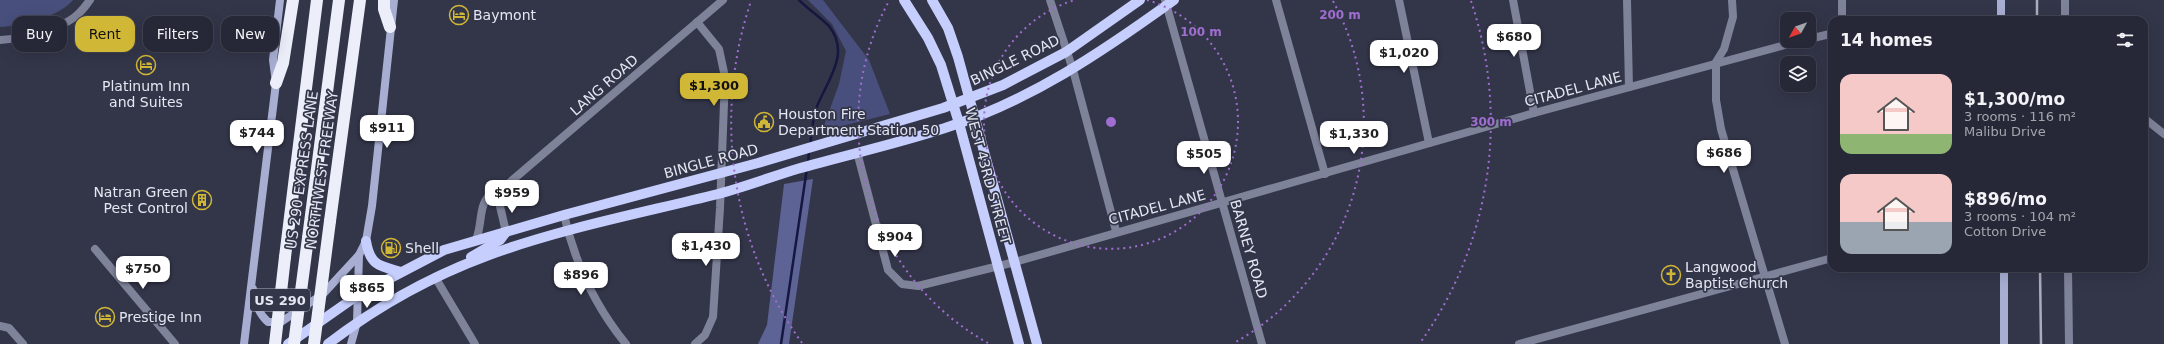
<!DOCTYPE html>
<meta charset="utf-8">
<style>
:root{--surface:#262837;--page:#2e303f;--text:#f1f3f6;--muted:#a4a6ad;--line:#424452;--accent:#d1b736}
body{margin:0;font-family:"DejaVu Sans",sans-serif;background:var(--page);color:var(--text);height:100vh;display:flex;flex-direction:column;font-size:15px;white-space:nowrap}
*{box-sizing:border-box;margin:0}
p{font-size:13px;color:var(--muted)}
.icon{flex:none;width:22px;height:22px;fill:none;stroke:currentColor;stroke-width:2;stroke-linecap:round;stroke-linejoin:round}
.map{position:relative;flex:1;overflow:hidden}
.side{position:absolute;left:1828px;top:16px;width:320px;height:256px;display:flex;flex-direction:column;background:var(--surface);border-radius:12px;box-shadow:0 4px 16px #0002,0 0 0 1px var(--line)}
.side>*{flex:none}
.top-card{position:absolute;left:12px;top:16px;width:380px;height:36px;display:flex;gap:8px}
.needle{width:26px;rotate:230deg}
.buttons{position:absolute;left:1780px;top:12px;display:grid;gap:8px}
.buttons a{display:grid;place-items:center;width:36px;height:36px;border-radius:8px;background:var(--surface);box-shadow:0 4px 16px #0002,0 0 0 1px var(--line);font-size:20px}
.price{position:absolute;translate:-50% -34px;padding:0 9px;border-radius:8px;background:#fff;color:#222;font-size:13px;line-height:26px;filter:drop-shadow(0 1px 2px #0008)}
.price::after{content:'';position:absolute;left:50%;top:24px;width:12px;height:9px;margin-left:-6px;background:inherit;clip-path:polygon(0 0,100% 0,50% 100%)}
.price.current{background:var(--accent);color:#111}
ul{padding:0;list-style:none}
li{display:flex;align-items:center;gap:12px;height:100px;padding:0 12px}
li span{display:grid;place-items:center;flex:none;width:112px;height:80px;border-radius:12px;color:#555}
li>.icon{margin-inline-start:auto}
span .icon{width:48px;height:48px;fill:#fffc;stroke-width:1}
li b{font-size:17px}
h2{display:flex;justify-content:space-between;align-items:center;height:48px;padding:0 12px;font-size:17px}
.tag{padding:0 14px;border-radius:12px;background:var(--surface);box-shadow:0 4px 16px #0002,0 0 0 1px var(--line);font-size:14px;line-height:36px}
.tag.current{background:var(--accent);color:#111}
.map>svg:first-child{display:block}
.green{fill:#494f7c}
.forest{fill:#5d6394}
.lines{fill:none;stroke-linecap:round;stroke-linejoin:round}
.stream{stroke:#161741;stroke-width:2.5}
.minor{stroke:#7f839a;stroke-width:8}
.tertiary{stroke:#7f839a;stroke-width:8}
.secondary{stroke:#a7aed2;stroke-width:8}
.primary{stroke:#c6cefd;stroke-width:10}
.motorway{stroke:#eceffa;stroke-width:12}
.rail{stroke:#abadbc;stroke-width:2.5}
.motorway-bridge{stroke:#eceffa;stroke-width:12}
.ring{fill:none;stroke:#a06dd1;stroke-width:2;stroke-dasharray:2 4}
.labels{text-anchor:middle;stroke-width:3.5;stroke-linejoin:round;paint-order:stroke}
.shield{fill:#333649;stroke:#afb1bf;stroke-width:1}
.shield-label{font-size:13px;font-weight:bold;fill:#e4e6f2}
.poi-label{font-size:14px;fill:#e4e6f2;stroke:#333649;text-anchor:start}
.street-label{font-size:14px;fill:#e4e6f2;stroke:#333649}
.centre{fill:#a06dd1;stroke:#333649;stroke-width:2}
.ring-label{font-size:12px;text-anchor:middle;font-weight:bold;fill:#a06dd1;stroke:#333649;stroke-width:3.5;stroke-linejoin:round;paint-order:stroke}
</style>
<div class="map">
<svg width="2164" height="344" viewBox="0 0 2164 344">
<rect width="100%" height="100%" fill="#333649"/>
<g class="green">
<path d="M0,0H73C59,17 21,26 0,27Z"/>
<path d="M808,0H823L869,60L890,114L822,131L839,84L846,51L832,24Z"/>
</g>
<path class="forest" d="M813,179L789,344H758L767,325L784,184Z"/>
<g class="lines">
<g class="stream">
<path d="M799,0C808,9 820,17 829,26C852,55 825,83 816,109C812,121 812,134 810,146"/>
<path d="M808,163L809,151"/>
<path d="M781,344L807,168"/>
</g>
<g class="minor">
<path d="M1050,0L1073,70L1116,231"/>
<path d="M1165,0L1262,344"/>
<path d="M1276,0L1325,174"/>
<path d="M1399,0L1429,143"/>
<path d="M1513,0L1534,113"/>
<path d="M1627,0L1629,87"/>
<path d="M1732,0L1733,17L1724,49L1716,62V100L1721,129L1785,344"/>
<path d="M1840,20L1842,17V0"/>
<path d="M1809,39L1830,34L1832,30"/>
<path d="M0,40C21,39 63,29 78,14C83,10 86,5 90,0"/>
<path d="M2144,118L2164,134"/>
<path d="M857,152L888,270L902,284L918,286L1015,262L1534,113L1800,41"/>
<path d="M564,215C575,263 594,305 626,344"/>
<path d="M95,249L175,344"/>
<path d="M435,277L475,344"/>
<path d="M0,326L9,328L23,344"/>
<path d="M695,344L705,335L713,317L720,208L725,77L719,49L697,22"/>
</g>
<g class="tertiary">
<path d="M2065,0V20"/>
<path d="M506,232L499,202L502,189L723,0"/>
<path d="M476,240C484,219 476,206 495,189H502"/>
<path d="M2068,268L2069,344"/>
<path d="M1519,344L1832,258"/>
</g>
<g class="secondary">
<path d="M2001,0V20"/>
<path d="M2004,268V344"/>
<path d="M253,289C254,301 259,314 268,322H281L323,294L359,255"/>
<path d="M244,344L276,83L273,60L280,0"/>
<path d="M351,344L357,322L359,255L366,241L372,206L394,0"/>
</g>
<g class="primary">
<path d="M904,0L928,38L941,65L959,123L1019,344"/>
<path d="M932,0L948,28L958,57L1037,344"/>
<path d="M366,241C370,266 380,266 401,272"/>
<path d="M471,257L500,240L506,232"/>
<path d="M288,344L358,295L444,250L564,215L758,163L943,108L1003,85L1066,52L1140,0"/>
<path d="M328,344C376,307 432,276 489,255C563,228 642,213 718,194C744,187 771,177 797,169C846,155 896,144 945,128C1030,101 1102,52 1174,0"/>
</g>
<g class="motorway">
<path d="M384,0V9L390,27"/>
<path d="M276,83L283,63L293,0"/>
<path d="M330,221L360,0"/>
<path d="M308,238L339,0"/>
<path d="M285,257L317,0"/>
</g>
<g class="rail">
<path d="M2037,0V20"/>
<path d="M2040,268L2041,344"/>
</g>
<g class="motorway-bridge">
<path d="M275,344L285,257"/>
<path d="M294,344L308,238"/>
<path d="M314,344L330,221"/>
</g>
</g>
<g class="ring">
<path d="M1147 0A127 127 0 1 1 1075 0"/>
<path d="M988 343A253 253 0 0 1 889 1M1333 1A253 253 0 0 1 1234 343"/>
<path d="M802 343A380 380 0 0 1 751 1M1471 1A380 380 0 0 1 1420 343"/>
</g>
<defs>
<symbol id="hotel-ring" viewBox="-11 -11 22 22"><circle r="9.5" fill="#333649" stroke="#d1b736" stroke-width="1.5"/><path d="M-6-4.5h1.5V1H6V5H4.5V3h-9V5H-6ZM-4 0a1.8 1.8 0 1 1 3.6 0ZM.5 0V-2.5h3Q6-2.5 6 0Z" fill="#d1b736"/></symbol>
<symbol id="civic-ring" viewBox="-11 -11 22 22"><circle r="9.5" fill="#333649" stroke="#d1b736" stroke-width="1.5"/><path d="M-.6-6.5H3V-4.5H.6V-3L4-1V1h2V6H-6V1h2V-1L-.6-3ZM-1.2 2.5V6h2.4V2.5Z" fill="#d1b736"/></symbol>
<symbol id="building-ring" viewBox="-11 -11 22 22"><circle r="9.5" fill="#333649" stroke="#d1b736" stroke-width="1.5"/><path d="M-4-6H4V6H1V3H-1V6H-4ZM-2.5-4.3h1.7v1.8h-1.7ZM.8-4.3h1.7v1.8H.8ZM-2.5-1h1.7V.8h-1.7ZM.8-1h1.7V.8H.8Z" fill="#d1b736"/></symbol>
<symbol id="fuel-ring" viewBox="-11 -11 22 22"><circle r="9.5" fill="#333649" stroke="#d1b736" stroke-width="1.5"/><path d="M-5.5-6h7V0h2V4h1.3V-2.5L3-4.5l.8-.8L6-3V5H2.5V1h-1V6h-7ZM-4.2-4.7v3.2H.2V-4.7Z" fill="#d1b736"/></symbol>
<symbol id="church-ring" viewBox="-11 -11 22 22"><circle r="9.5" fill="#333649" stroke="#d1b736" stroke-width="1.5"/><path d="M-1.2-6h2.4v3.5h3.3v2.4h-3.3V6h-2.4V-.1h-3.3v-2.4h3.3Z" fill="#d1b736"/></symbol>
</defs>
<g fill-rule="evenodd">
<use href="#hotel-ring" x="448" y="4" width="22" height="22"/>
<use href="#hotel-ring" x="135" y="54" width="22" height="22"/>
<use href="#civic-ring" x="753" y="111" width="22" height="22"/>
<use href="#building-ring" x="191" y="189" width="22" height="22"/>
<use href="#fuel-ring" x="380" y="237" width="22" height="22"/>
<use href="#church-ring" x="1660" y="264" width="22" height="22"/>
<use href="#hotel-ring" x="94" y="306" width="22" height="22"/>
</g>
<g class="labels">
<rect class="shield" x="250" y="289" width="60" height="22" rx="3"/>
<g class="shield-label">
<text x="280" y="305">US 290</text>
</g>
<g class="poi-label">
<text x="473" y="20">Baymont</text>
<text x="146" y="91" text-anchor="middle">Platinum Inn<tspan x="146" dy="16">and Suites</tspan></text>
<text x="778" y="119">Houston Fire<tspan x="778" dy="16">Department Station 50</tspan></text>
<text x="188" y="197" text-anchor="end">Natran Green<tspan x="188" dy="16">Pest Control</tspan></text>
<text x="405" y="253">Shell</text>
<text x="1685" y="272">Langwood<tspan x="1685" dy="16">Baptist Church</tspan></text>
<text x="119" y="322">Prestige Inn</text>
</g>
<g class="street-label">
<text transform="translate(1015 60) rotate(-26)" y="5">BINGLE ROAD</text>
<text transform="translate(604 85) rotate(-41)" y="5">LANG ROAD</text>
<text transform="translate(1573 89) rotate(-15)" y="5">CITADEL LANE</text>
<text transform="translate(711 161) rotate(-15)" y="5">BINGLE ROAD</text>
<text transform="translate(302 170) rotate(-82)" y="5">US 290 EXPRESS LANE</text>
<text transform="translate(322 170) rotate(-82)" y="5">NORTHWEST FREEWAY</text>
<text transform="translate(988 176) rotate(75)" y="5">WEST 43RD STREET</text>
<text transform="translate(1157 207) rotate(-15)" y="5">CITADEL LANE</text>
<text transform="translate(1249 249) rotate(74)" y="5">BARNEY ROAD</text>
</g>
</g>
<circle cx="1111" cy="122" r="6" class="centre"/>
<g class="ring-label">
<text x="1340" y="19">200 m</text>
<text x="1201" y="36">100 m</text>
<text x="1491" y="126">300 m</text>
</g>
</svg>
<div class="buttons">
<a><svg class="needle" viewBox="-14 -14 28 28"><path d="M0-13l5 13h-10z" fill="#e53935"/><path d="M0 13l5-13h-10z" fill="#a4a6ad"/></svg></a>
<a><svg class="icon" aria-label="layers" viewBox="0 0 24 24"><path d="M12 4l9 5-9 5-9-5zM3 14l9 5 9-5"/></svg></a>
</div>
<b class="price" style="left:1514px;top:58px">$680</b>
<b class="price" style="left:1404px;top:74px">$1,020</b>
<b class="price current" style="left:714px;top:107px">$1,300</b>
<b class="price" style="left:387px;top:149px">$911</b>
<b class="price" style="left:257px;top:154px">$744</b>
<b class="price" style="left:1354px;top:155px">$1,330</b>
<b class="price" style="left:1724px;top:174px">$686</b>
<b class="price" style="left:1204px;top:175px">$505</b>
<b class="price" style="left:512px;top:214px">$959</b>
<b class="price" style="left:895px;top:258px">$904</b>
<b class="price" style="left:706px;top:267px">$1,430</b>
<b class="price" style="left:143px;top:290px">$750</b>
<b class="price" style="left:581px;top:296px">$896</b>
<b class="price" style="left:367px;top:309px">$865</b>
<div class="top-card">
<a class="tag">Buy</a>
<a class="tag current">Rent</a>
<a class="tag">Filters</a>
<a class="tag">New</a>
</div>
<section class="side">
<h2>14 homes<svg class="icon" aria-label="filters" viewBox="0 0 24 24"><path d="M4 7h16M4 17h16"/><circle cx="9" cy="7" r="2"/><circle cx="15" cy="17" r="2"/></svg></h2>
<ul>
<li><span style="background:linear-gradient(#f6c9c9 75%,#8fb573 0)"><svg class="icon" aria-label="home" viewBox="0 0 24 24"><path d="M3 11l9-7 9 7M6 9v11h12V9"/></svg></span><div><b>$1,300/mo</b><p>3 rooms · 116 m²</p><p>Malibu Drive</p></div></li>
<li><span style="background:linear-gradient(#f6c9c9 60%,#9aa5b1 0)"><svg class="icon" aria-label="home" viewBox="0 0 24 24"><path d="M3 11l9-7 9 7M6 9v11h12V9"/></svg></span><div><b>$896/mo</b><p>3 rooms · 104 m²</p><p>Cotton Drive</p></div></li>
</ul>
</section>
</div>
